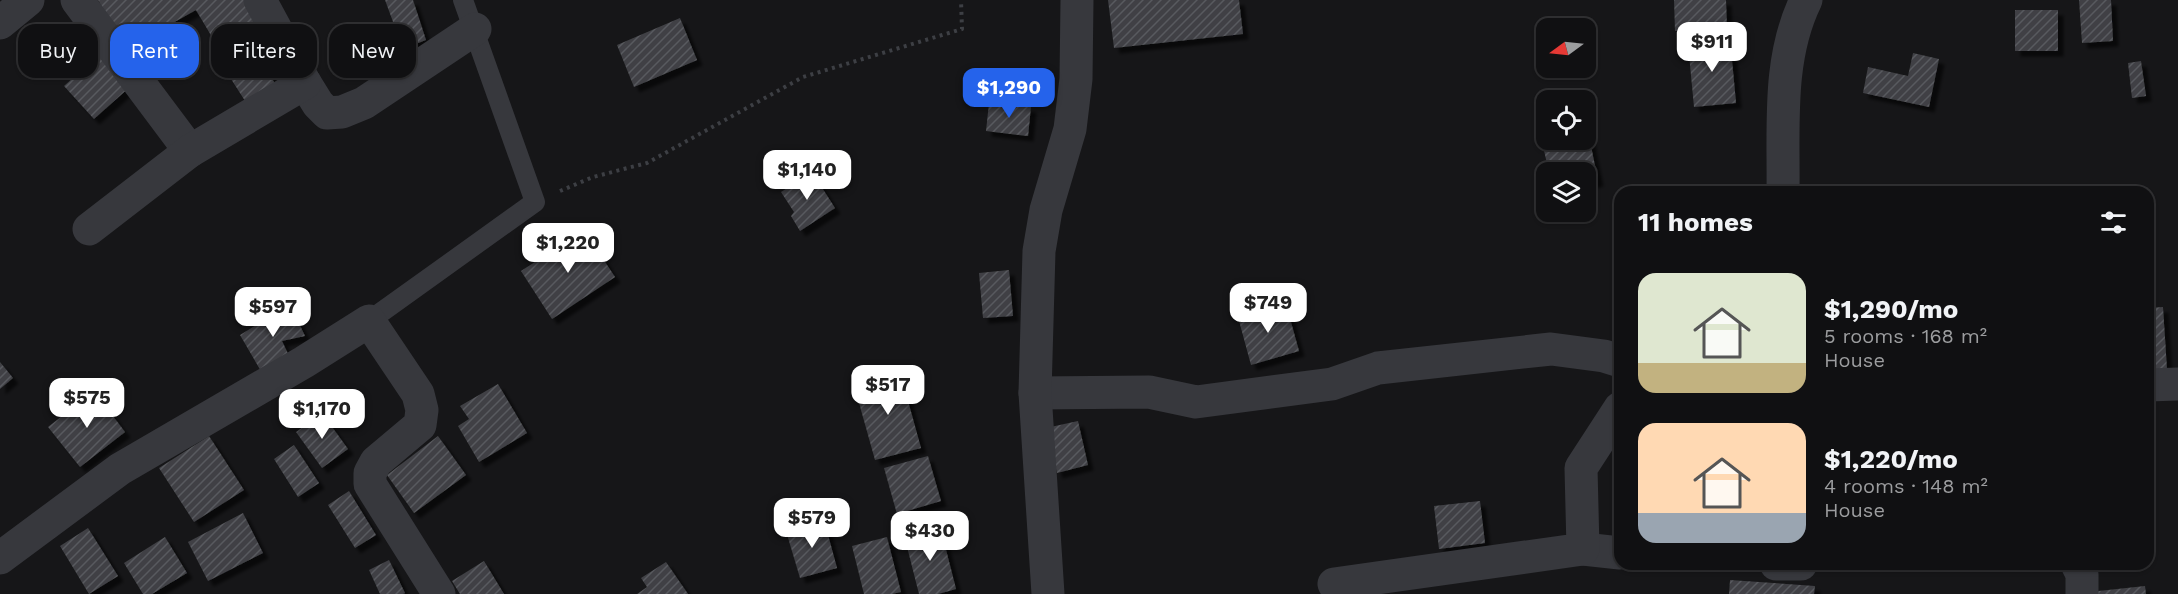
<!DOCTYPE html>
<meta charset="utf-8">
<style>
:root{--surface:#101012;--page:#1e1e20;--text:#f1f3f6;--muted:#9c9d9f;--line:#303032;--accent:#2563eb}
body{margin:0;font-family:"Work Sans",sans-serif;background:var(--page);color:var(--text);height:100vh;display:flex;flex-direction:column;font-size:22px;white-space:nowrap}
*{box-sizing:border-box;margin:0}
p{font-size:20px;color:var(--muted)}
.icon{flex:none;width:33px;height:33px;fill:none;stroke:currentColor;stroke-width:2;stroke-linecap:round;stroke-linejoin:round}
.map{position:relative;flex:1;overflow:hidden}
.details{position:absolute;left:1614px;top:186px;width:540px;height:384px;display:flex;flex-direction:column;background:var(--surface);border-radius:18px;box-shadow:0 2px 4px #0004,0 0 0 2px var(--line)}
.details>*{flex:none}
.banner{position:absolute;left:18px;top:24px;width:570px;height:54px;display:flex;gap:12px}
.needle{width:39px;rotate:255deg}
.buttons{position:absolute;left:1536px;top:18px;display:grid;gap:12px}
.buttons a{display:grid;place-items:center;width:60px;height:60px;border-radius:12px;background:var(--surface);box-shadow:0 2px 4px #0004,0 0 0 2px var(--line);font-size:30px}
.price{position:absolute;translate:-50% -51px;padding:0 14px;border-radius:12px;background:#fff;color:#222;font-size:20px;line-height:39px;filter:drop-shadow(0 2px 3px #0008)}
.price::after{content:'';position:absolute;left:50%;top:36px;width:18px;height:14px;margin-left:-9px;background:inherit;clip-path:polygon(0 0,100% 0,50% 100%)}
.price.selected{background:var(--accent);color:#fff}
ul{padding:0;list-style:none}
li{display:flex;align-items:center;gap:18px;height:150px;padding:0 24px}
li span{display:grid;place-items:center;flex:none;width:168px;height:120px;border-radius:18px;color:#555}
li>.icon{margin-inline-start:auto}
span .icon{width:72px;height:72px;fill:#fffc;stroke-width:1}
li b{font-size:26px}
h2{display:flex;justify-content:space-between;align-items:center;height:72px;padding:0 24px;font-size:26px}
.tag{padding:0 21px;border-radius:18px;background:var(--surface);box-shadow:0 2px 4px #0004,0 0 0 2px var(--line);font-size:21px;line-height:54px}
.tag.selected{background:var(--accent);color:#fff}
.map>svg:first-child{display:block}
.building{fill:url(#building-hatch);filter:url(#shadow)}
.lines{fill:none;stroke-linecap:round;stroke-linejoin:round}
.path{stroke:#3d3f44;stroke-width:4;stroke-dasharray:3 4.5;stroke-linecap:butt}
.service{stroke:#37383d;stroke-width:20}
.minor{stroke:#37383d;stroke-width:33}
</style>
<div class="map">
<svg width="2178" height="594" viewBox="0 0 2178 594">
<defs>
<pattern id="building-hatch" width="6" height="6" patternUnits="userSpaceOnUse" patternTransform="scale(1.5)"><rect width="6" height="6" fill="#404145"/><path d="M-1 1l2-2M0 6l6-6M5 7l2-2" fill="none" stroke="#595a5e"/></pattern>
<filter id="shadow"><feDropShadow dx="5.5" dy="5.5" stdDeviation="1.5" flood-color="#0009"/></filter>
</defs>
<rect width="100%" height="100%" fill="#161618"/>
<g class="building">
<path d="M98,0H244L262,30L254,34L276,69L269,74L276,85L247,104L217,57L222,54L196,10L126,49Z"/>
<path d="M385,0H413L426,40L403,49Z"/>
<path d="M1108,0H1239L1243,34L1114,48Z"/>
<path d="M1674,0H1726L1727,30L1675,31Z"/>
<path d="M2079,0H2111L2113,41L2082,43Z"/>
<rect x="2015" y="10" width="43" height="41"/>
<path d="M680,18L697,60L634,87L617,45Z"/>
<path d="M1730,39L1736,103L1694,107L1688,44Z"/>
<path d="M102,52L132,85L94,119L64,86Z"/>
<path d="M1913,53L1939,59L1929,107L1863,93L1868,67L1908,76Z"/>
<path d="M2141,61L2146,96L2132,98L2128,63Z"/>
<path d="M989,103L1031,107L1028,136L986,131Z"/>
<path d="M1587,126L1598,181L1586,184V172H1549L1539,129L1546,127V140H1586Z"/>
<path d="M812,172L835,208L800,231L791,216L794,212L781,192Z"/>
<path d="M1836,187L1837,192H1822Z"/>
<path d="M584,230L615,277L552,319L521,271Z"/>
<path d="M1009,270L1013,316L983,318L979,273Z"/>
<path d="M290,304L305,336L282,341L290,358L262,373L240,335Z"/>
<path d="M1286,304L1299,351L1251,365L1238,317Z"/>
<path d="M2163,307L2167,370L2148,371V308Z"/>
<path d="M0,362L13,378L0,389Z"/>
<path d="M900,372L921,448L875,460L854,385Z"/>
<path d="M498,384L527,433L479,462L458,426L469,419L460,406Z"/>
<path d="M94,391L125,432L80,467L48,427Z"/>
<path d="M322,413L348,449L322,468L296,432Z"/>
<path d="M1078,421L1088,465L1057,473L1046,428Z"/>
<path d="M209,436L244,490L194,522L159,468Z"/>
<path d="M438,436L466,475L414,513L387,475Z"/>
<path d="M294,445L319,483L298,497L274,459Z"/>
<path d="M928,456L941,501L897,514L884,468Z"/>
<path d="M349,491L376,535L355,548L328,505Z"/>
<path d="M1480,501L1485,543L1439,549L1434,506Z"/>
<path d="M243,513L263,553L208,581L188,542Z"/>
<path d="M824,520L837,568L800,578L786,531Z"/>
<path d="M940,526L956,589L938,594H919L904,535Z"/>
<path d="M88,528L118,576L89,594L60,546Z"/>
<path d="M165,537L187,573L152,594H143L124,563Z"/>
<path d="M887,537L901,592L892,594H864L852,546Z"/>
<path d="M389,560L405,593L403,594H380L369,570Z"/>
<path d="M484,561L504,594H460L452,581Z"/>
<path d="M666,562L688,594H637L647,587L641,578Z"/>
<path d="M1730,580L1815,586L1814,594H1729Z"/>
<path d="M2145,586L2146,594H2090L2089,592Z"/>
</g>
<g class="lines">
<path class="path" d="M560,191L593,177L647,163L803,77L962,29L961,0"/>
<path class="service" d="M369,321L535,202L463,0"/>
<g class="minor">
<path d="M77,0L190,151"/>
<path d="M260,0L305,83L318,104L327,113L342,112L364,103L475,29"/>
<path d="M0,23L28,0"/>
<path d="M1783,192C1784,128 1777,59 1806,0"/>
<path d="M89,229L190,151L305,83"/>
<path d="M2148,385L2178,384"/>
<path d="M1035,393L1149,392L1196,402L1332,384L1378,368L1551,349L1604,356L1620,361"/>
<path d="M1583,549L1620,553"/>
<path d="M0,558L120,469L304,362L369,321L418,394L422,410L420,425L376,462L370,473V484L439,594"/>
<path d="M1776,564H1801"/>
<path d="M2077,564L2082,574V594"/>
<path d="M1334,584L1583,549L1581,468L1620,408"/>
<path d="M1048,594L1035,393L1039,251L1046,210L1070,129L1076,79L1077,0"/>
</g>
</g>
</svg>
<div class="buttons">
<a><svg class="needle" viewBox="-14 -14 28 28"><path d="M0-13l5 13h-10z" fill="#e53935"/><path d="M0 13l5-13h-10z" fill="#9c9d9f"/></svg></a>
<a><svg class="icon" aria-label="locate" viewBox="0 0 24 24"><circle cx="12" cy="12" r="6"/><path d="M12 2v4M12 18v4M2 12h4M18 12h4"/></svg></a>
<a><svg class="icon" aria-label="layers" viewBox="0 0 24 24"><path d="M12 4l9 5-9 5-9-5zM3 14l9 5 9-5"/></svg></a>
</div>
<b class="price" style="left:1712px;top:73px">$911</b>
<b class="price selected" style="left:1009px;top:119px">$1,290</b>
<b class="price" style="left:807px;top:201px">$1,140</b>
<b class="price" style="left:568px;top:274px">$1,220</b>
<b class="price" style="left:1268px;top:334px">$749</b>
<b class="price" style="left:273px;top:338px">$597</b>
<b class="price" style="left:888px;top:416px">$517</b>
<b class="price" style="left:87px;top:429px">$575</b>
<b class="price" style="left:322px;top:440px">$1,170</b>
<b class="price" style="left:812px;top:549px">$579</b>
<b class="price" style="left:930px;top:562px">$430</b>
<div class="banner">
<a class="tag">Buy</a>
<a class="tag selected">Rent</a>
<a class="tag">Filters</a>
<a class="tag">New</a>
</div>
<section class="details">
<h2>11 homes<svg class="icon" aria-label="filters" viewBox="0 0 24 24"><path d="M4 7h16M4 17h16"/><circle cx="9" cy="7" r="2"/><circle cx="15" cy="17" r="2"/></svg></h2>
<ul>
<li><span style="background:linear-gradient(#dfe7d0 75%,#c2b280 0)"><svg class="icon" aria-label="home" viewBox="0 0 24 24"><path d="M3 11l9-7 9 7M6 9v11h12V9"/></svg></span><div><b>$1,290/mo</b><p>5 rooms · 168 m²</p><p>House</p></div></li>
<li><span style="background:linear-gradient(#ffd9b3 75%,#9aa5b1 0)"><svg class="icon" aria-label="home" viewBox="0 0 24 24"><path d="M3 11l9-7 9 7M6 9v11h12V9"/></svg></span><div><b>$1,220/mo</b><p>4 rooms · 148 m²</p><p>House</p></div></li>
</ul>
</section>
</div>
